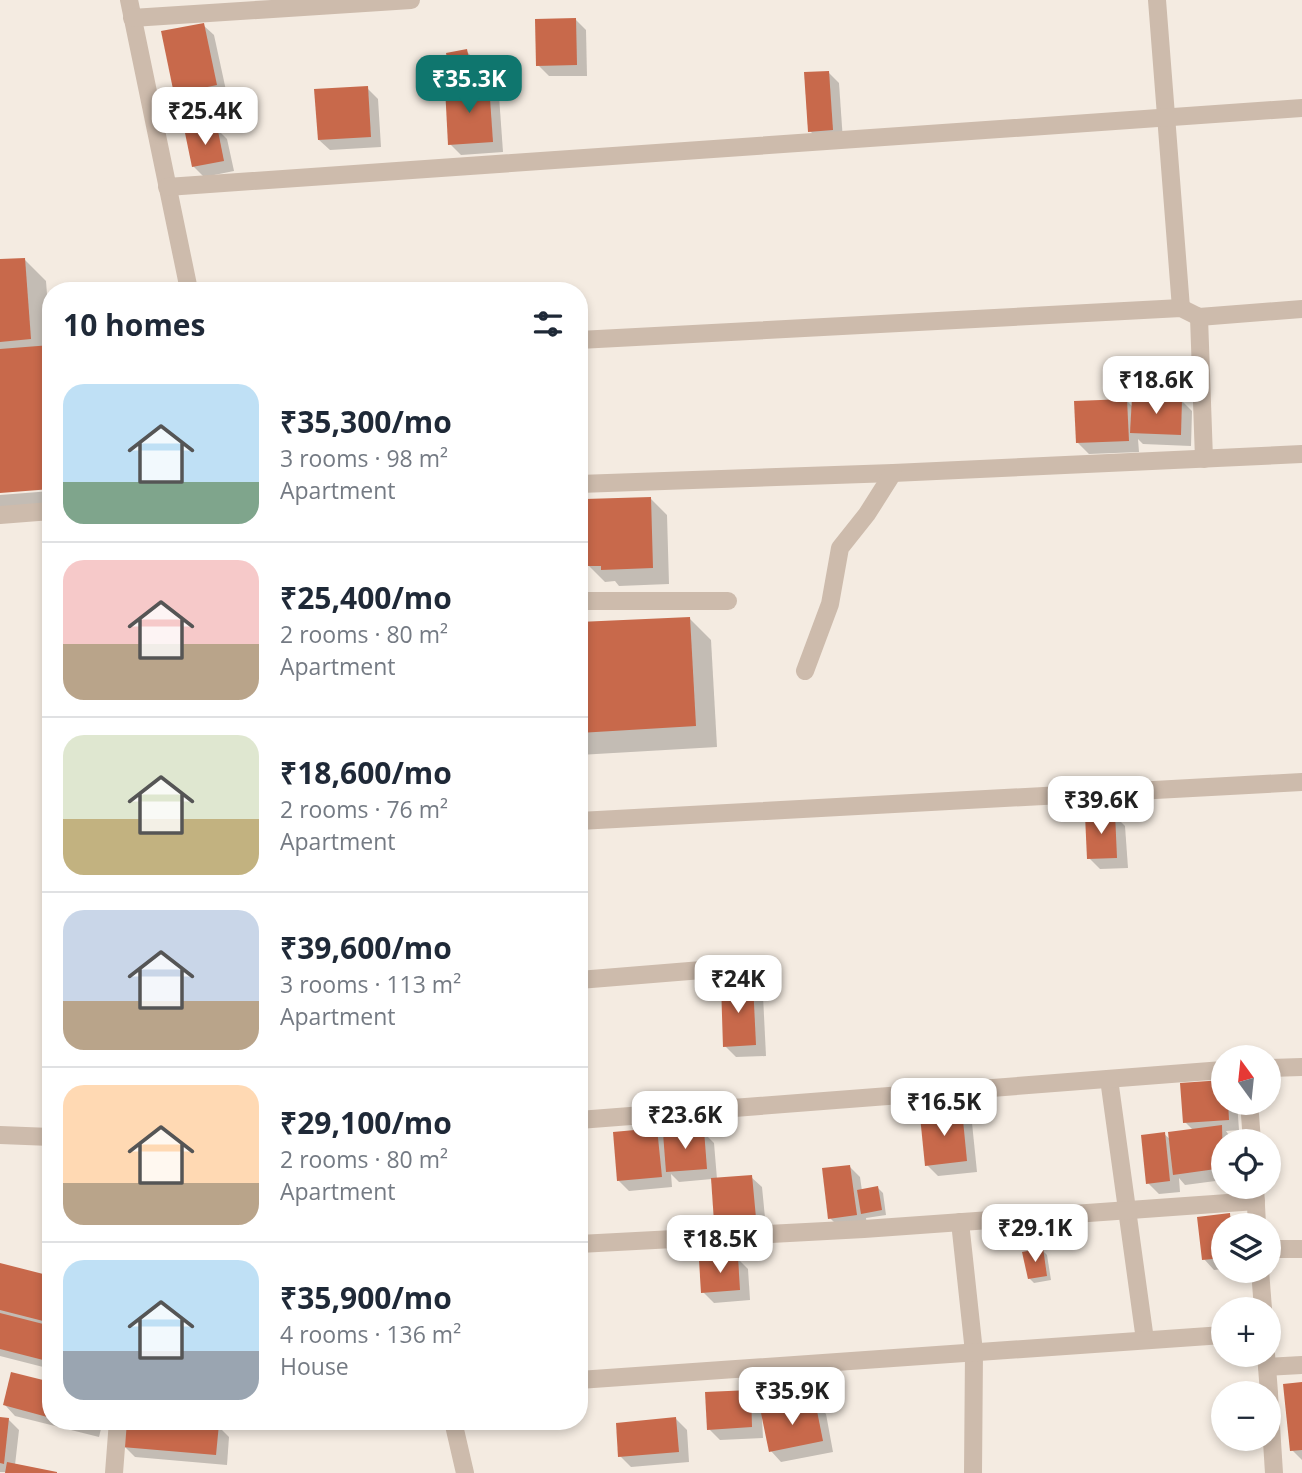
<!DOCTYPE html>
<meta charset="utf-8">
<style>
:root{--surface:#fff;--page:#f6f6f7;--text:#1f2937;--muted:#747a83;--line:#e0e1e3;--accent:#0f766e}
body{margin:0;font-family:"Open Sans",sans-serif;background:var(--page);color:var(--text);height:100vh;display:flex;flex-direction:column;font-size:26px;white-space:nowrap}
*{box-sizing:border-box;margin:0}
p{font-size:23px;color:var(--muted)}
.icon{flex:none;width:38px;height:38px;fill:none;stroke:currentColor;stroke-width:2;stroke-linecap:round;stroke-linejoin:round}
.map{position:relative;flex:1;overflow:hidden}
.details{position:absolute;left:42px;top:282px;width:546px;height:1148px;display:flex;flex-direction:column;background:var(--surface);border-radius:28px;box-shadow:0 4px 10px #0003}
.details>*{flex:none}
.needle{width:46px;rotate:345deg}
.controls{position:absolute;left:1211px;top:1045px;display:grid;gap:14px}
.controls a{display:grid;place-items:center;width:70px;height:70px;border-radius:50%;background:var(--surface);box-shadow:0 4px 10px #0003;font-size:35px}
.price{position:absolute;translate:-50% -60px;padding:0 16px;border-radius:14px;background:#fff;color:#222;font-size:23px;line-height:46px;filter:drop-shadow(0 2px 4px #0008)}
.price::after{content:'';position:absolute;left:50%;top:42px;width:21px;height:16px;margin-left:-10px;background:inherit;clip-path:polygon(0 0,100% 0,50% 100%)}
.price.on{background:var(--accent);color:#fff}
ul{padding:0;list-style:none}
li{display:flex;align-items:center;gap:21px;height:175px;padding:0 21px}
li+li{border-top:2px solid var(--line)}
li span{display:grid;place-items:center;flex:none;width:196px;height:140px;border-radius:21px;color:#555}
li>.icon{margin-inline-start:auto}
span .icon{width:84px;height:84px;fill:#fffc;stroke-width:1}
li b{font-size:30px}
h2{display:flex;justify-content:space-between;align-items:center;height:84px;padding:0 21px;font-size:30px}
.map>svg:first-child{display:block}
.shadow{fill:#0003}
.building{fill:#c8694b}
.lines{fill:none;stroke-linecap:round;stroke-linejoin:round}
.minor{stroke:#cdbbac;stroke-width:18}
</style>
<div class="map">
<svg width="1302" height="1473" viewBox="0 0 1302 1473">
<rect width="100%" height="100%" fill="#f4ebe1"/>
<g class="shadow">
<path d="M575,19L586,30L587,76H549L538,65Z"/>
<path d="M203,25L214,35L227,95L187,104L176,93Z"/>
<path d="M466,51L471,56L474,68L456,72L451,67Z"/>
<path d="M828,72L839,83L843,141L821,142L810,131Z"/>
<path d="M489,85L499,96L503,152L461,155L450,144Z"/>
<path d="M367,88L378,99L381,147L330,150L319,140Z"/>
<path d="M216,128L227,139L234,171L204,177L193,166Z"/>
<path d="M24,259L46,281L51,347L0,491V261Z"/>
<path d="M1126,400L1133,407L1182,401L1192,411L1191,446L1143,444L1138,439L1139,452L1089,454L1078,443Z"/>
<path d="M51,491V512L0,515V495Z"/>
<path d="M651,499L667,515L669,584L619,586L615,581L605,582L588,565Z"/>
<path d="M690,619L711,640L717,747L579,755V624Z"/>
<path d="M1114,815L1125,826L1128,868L1100,869L1089,858Z"/>
<path d="M579,922L580,979H579Z"/>
<path d="M752,985L763,996L766,1056L736,1057L725,1046Z"/>
<path d="M1223,1081V1102H1237L1239,1130L1226,1131L1233,1141H1223V1180L1185,1185L1179,1178L1180,1192L1159,1194L1148,1183L1164,1134L1171,1140L1193,1130L1185,1122L1182,1084Z"/>
<path d="M961,1112L972,1123L977,1172L938,1176L927,1165Z"/>
<path d="M657,1130L665,1139L703,1132L714,1143L717,1179L751,1177L762,1187L766,1228L727,1232L716,1221L712,1179L679,1182L671,1174L672,1187L629,1191L618,1180Z"/>
<path d="M849,1166L860,1177L862,1191L878,1188L883,1193L886,1215L866,1218L867,1225L841,1229L830,1218Z"/>
<path d="M1229,1215L1239,1225H1223V1269L1214,1270L1204,1259L1199,1218Z"/>
<path d="M1042,1250L1047,1255L1051,1280L1034,1283L1029,1278Z"/>
<path d="M737,1258L748,1269L750,1300L714,1303L703,1292Z"/>
<path d="M0,1265L51,1278V1369L0,1356Z"/>
<path d="M51,1384V1421H103L99,1437L15,1416L5,1405Z"/>
<path d="M1302,1384V1460L1292,1450Z"/>
<path d="M750,1391L761,1402V1414L815,1403L826,1414L833,1452L781,1462L771,1451L764,1418H762L763,1438L720,1440L709,1429Z"/>
<path d="M0,1418L8,1419L19,1430L15,1465L53,1473L0,1472Z"/>
<path d="M676,1419L687,1430L689,1462L631,1467L620,1456Z"/>
<path d="M161,1421L218,1426L229,1437L227,1465L135,1457L124,1446Z"/>
</g>
<g class="building">
<path d="M576,18L577,65L536,66L535,19Z"/>
<path d="M204,23L217,85L174,94L161,31Z"/>
<path d="M467,49L470,64L449,68L446,53Z"/>
<path d="M829,71L833,130L808,132L804,72Z"/>
<path d="M489,84L493,142L448,145L445,87Z"/>
<path d="M368,86L371,137L318,140L314,89Z"/>
<path d="M217,126L224,161L192,167L185,133Z"/>
<path d="M25,258L31,339L0,342V259Z"/>
<rect x="281" y="285" width="31" height="5"/>
<path d="M51,345V489L0,493V349Z"/>
<path d="M1132,397L1182,399L1181,435L1130,433Z"/>
<path d="M1127,399L1129,441L1076,443L1074,401Z"/>
<path d="M651,497L653,568L601,570V566H587L585,499Z"/>
<path d="M690,617L696,726L579,733V622Z"/>
<path d="M1115,813L1117,858L1087,859L1085,815Z"/>
<path d="M753,983L756,1045L723,1047L721,984Z"/>
<path d="M1223,1080V1102H1228L1229,1120L1183,1123L1180,1083Z"/>
<path d="M962,1110L967,1161L925,1166L920,1116Z"/>
<path d="M1222,1125L1223,1168L1173,1175L1168,1132Z"/>
<path d="M657,1128L662,1177L617,1181L613,1132Z"/>
<path d="M704,1130L707,1169L666,1172L663,1133Z"/>
<path d="M1165,1132L1170,1181L1146,1184L1141,1135Z"/>
<path d="M850,1165L857,1215L828,1219L822,1168Z"/>
<path d="M752,1175L756,1218L714,1222L711,1178Z"/>
<path d="M878,1186L882,1210L861,1214L857,1190Z"/>
<path d="M1230,1213L1231,1225H1223V1258L1202,1260L1197,1217Z"/>
<path d="M1043,1248L1047,1276L1028,1279L1022,1252Z"/>
<path d="M738,1257L740,1290L701,1293L699,1260Z"/>
<path d="M0,1263L51,1276V1323L0,1310Z"/>
<path d="M0,1313L51,1326V1362L0,1349Z"/>
<path d="M11,1372L51,1382V1418L3,1405Z"/>
<path d="M1302,1382V1450L1290,1451L1283,1384Z"/>
<path d="M751,1390L752,1427L707,1430L705,1392Z"/>
<path d="M815,1401L823,1441L769,1452L761,1413Z"/>
<path d="M0,1417L9,1418L4,1464L0,1463Z"/>
<path d="M676,1417L679,1452L618,1457L616,1423Z"/>
<path d="M68,1421H90L89,1427Z"/>
<path d="M124,1421H181L219,1424L216,1455L122,1447Z"/>
<path d="M7,1462L57,1472V1473H5Z"/>
</g>
<g class="lines">
<g class="minor">
<path d="M129,0L189,290"/>
<path d="M1157,0L1181,308"/>
<path d="M132,18L411,0"/>
<path d="M167,187L1302,108"/>
<path d="M1199,317L1204,459"/>
<path d="M579,340L1181,308L1199,317L1302,309"/>
<path d="M579,484L893,473L1302,454"/>
<path d="M0,515L51,511"/>
<path d="M579,601H728"/>
<path d="M805,671L830,604L840,548L867,514L893,473"/>
<path d="M579,821L1302,782"/>
<path d="M579,980L751,966"/>
<path d="M1269,1068L1302,1067"/>
<path d="M1109,1079L1145,1340"/>
<path d="M1249,1102L1252,1141"/>
<path d="M579,1120L1223,1070"/>
<path d="M0,1135L51,1137"/>
<path d="M1255,1186L1257,1225"/>
<path d="M960,1222L974,1352L973,1473"/>
<path d="M579,1244L864,1229L1256,1201"/>
<path d="M1269,1249H1302"/>
<path d="M1260,1270L1263,1309"/>
<path d="M1266,1354L1269,1393"/>
<path d="M1267,1367L1302,1365"/>
<path d="M579,1380L1223,1335"/>
<path d="M1269,1394L1274,1473"/>
<path d="M453,1421L465,1473"/>
<path d="M114,1473L118,1421"/>
</g>
</g>
</svg>
<div class="controls">
<a><svg class="needle" viewBox="-14 -14 28 28"><path d="M0-13l5 13h-10z" fill="#e53935"/><path d="M0 13l5-13h-10z" fill="#747a83"/></svg></a>
<a><svg class="icon" aria-label="locate" viewBox="0 0 24 24"><circle cx="12" cy="12" r="6"/><path d="M12 2v4M12 18v4M2 12h4M18 12h4"/></svg></a>
<a><svg class="icon" aria-label="layers" viewBox="0 0 24 24"><path d="M12 4l9 5-9 5-9-5zM3 14l9 5 9-5"/></svg></a>
<a>+</a>
<a>−</a>
</div>
<b class="price on" style="left:469px;top:115px">₹35.3K</b>
<b class="price" style="left:205px;top:147px">₹25.4K</b>
<b class="price" style="left:1156px;top:416px">₹18.6K</b>
<b class="price" style="left:1101px;top:836px">₹39.6K</b>
<b class="price" style="left:738px;top:1015px">₹24K</b>
<b class="price" style="left:944px;top:1138px">₹16.5K</b>
<b class="price" style="left:685px;top:1151px">₹23.6K</b>
<b class="price" style="left:1035px;top:1264px">₹29.1K</b>
<b class="price" style="left:720px;top:1275px">₹18.5K</b>
<b class="price" style="left:792px;top:1427px">₹35.9K</b>
<section class="details">
<h2>10 homes<svg class="icon" aria-label="filters" viewBox="0 0 24 24"><path d="M4 7h16M4 17h16"/><circle cx="9" cy="7" r="2"/><circle cx="15" cy="17" r="2"/></svg></h2>
<ul>
<li><span style="background:linear-gradient(#bfe0f5 70%,#7fa58c 0)"><svg class="icon" aria-label="home" viewBox="0 0 24 24"><path d="M3 11l9-7 9 7M6 9v11h12V9"/></svg></span><div><b>₹35,300/mo</b><p>3 rooms · 98 m²</p><p>Apartment</p></div></li>
<li><span style="background:linear-gradient(#f6c9c9 60%,#b9a48a 0)"><svg class="icon" aria-label="home" viewBox="0 0 24 24"><path d="M3 11l9-7 9 7M6 9v11h12V9"/></svg></span><div><b>₹25,400/mo</b><p>2 rooms · 80 m²</p><p>Apartment</p></div></li>
<li><span style="background:linear-gradient(#dfe7d0 60%,#c2b280 0)"><svg class="icon" aria-label="home" viewBox="0 0 24 24"><path d="M3 11l9-7 9 7M6 9v11h12V9"/></svg></span><div><b>₹18,600/mo</b><p>2 rooms · 76 m²</p><p>Apartment</p></div></li>
<li><span style="background:linear-gradient(#c9d6e8 65%,#b9a48a 0)"><svg class="icon" aria-label="home" viewBox="0 0 24 24"><path d="M3 11l9-7 9 7M6 9v11h12V9"/></svg></span><div><b>₹39,600/mo</b><p>3 rooms · 113 m²</p><p>Apartment</p></div></li>
<li><span style="background:linear-gradient(#ffd9b3 70%,#b9a48a 0)"><svg class="icon" aria-label="home" viewBox="0 0 24 24"><path d="M3 11l9-7 9 7M6 9v11h12V9"/></svg></span><div><b>₹29,100/mo</b><p>2 rooms · 80 m²</p><p>Apartment</p></div></li>
<li><span style="background:linear-gradient(#bfe0f5 65%,#9aa5b1 0)"><svg class="icon" aria-label="home" viewBox="0 0 24 24"><path d="M3 11l9-7 9 7M6 9v11h12V9"/></svg></span><div><b>₹35,900/mo</b><p>4 rooms · 136 m²</p><p>House</p></div></li>
</ul>
</section>
</div>
